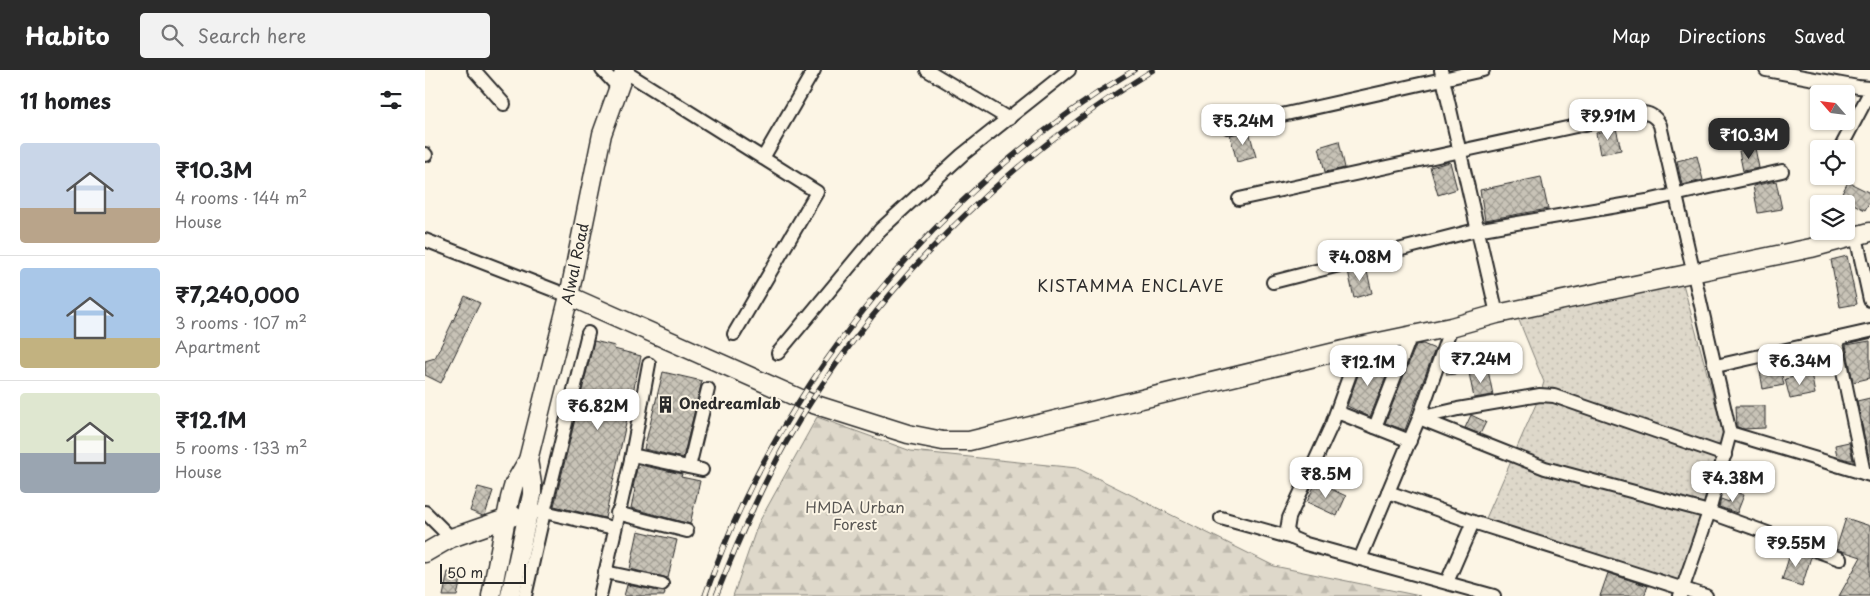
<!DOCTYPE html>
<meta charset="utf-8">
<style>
:root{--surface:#fff;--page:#f2f2f2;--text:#202124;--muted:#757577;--line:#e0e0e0;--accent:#2b2b2b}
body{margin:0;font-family:"Playpen Sans",sans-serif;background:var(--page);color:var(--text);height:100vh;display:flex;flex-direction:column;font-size:19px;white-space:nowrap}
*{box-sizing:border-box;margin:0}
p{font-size:16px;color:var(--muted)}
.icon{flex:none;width:28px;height:28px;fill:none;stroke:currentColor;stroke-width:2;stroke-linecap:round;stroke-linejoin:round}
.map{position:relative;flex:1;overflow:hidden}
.side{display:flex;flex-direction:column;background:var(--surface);width:425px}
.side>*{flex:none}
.needle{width:32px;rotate:298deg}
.fabs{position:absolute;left:1385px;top:15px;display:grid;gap:10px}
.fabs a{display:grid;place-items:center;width:45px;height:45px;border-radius:5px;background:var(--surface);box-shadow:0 1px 4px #0004;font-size:25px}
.scale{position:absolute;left:15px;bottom:12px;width:86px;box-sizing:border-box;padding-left:5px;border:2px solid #2b2b2b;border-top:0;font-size:14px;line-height:18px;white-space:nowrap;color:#2b2b2b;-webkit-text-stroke:4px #fcf5e5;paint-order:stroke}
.price{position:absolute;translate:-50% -42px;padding:0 11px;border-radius:10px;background:#fff;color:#222;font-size:16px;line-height:32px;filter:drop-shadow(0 1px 2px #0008)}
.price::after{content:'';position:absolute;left:50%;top:30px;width:15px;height:11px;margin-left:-8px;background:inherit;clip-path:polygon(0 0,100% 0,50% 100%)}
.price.selected{background:var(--accent);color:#fff}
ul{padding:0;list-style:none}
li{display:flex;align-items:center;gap:15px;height:125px;padding:0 20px}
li+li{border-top:1px solid var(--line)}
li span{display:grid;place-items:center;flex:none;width:140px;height:100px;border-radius:5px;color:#555}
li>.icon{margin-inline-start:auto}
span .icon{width:60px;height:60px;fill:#fffc;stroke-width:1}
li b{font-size:21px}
h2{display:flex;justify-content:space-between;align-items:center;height:60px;padding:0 20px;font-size:21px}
header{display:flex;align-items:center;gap:30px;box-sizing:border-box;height:70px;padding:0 25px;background:var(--accent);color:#fff}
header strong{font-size:24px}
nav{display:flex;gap:28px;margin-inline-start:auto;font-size:18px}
.search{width:350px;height:45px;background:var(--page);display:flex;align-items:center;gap:12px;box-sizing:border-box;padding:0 18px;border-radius:5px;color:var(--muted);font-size:19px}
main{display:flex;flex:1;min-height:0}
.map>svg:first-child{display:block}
.green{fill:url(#green-dots);stroke:#84827a}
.forest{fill:url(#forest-firs);stroke:#84827a}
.building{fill:url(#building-cross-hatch);stroke:#2b2b2b}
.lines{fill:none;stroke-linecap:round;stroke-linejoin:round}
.street-casing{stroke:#2b2b2b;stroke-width:16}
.secondary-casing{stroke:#2b2b2b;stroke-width:21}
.street{stroke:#fcf5e5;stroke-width:12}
.secondary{stroke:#fcf5e5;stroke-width:18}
.rail-casing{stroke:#2b2b2b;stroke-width:5.5}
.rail{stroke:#fcf5e5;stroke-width:4;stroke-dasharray:11;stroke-linecap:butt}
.labels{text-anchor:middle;stroke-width:4;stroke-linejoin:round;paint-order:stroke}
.street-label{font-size:15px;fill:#2b2b2b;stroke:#fcf5e5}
.poi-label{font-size:15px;font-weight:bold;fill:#2b2b2b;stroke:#fcf5e5;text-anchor:start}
.park-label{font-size:15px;fill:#585653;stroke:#fcf5e5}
.neighbourhood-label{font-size:16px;letter-spacing:1px;fill:#2b2b2b;stroke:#fcf5e5}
</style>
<header>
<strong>Habito</strong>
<div class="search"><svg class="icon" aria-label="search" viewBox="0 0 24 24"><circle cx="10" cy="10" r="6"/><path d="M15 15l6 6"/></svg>Search here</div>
<nav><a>Map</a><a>Directions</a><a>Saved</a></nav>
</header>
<main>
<section class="side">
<h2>11 homes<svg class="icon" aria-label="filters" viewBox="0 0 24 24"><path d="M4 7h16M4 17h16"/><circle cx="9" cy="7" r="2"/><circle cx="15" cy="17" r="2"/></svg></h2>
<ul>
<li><span style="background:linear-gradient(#c9d6e8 65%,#b9a48a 0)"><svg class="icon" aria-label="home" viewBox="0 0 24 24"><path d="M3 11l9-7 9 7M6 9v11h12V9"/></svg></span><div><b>₹10.3M</b><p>4 rooms · 144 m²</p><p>House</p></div></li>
<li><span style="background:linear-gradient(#a9c7e8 70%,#c2b280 0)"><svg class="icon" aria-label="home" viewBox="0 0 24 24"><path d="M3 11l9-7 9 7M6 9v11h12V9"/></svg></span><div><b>₹7,240,000</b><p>3 rooms · 107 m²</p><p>Apartment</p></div></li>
<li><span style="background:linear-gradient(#dfe7d0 60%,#9aa5b1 0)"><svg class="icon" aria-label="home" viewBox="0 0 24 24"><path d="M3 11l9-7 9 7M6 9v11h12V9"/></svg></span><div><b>₹12.1M</b><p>5 rooms · 133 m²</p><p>House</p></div></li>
</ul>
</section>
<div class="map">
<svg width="1445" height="526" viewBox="0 0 1445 526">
<defs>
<pattern id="green-dots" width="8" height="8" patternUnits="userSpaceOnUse" patternTransform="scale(1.25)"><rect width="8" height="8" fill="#ded8ca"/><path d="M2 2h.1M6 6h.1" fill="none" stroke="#bfbaae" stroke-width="1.8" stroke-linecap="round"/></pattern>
<pattern id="forest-firs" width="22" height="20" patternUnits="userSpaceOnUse" patternTransform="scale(1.25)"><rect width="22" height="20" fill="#ded8ca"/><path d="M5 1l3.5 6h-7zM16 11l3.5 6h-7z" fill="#bfbaae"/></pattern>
<pattern id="building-cross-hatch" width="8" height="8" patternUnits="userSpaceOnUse" patternTransform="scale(1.25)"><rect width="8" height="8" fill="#c8c3b7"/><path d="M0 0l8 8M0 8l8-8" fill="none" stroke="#a39f95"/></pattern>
</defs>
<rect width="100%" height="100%" fill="#fcf5e5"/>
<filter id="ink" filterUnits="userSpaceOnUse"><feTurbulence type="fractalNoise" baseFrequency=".02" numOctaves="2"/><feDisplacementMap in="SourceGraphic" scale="10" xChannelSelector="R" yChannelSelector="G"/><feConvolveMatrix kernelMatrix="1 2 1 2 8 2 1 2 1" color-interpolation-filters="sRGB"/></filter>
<g filter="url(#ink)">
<path class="green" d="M1257,210L1301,374L1254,516L1059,453L1115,325L1119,312L1093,248Z"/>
<path class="forest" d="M392,347L486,381L652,398L849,496L995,526H308L333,454Z"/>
<g class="building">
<path d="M1191,58L1196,80L1175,84L1171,63Z"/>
<path d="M824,61L831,87L812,92L805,65Z"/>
<path d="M914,71L920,98L900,102L894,77Z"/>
<path d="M1330,78L1334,98L1318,101L1314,81Z"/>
<path d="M1272,86L1278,110L1257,115L1252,91Z"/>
<path d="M1025,92L1032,119L1013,125L1005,97Z"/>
<path d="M1116,107L1123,139L1060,150L1055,120Z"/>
<path d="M1351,111L1357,139L1333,143L1328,116Z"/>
<path d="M1423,112L1445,123V131L1440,140L1415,127Z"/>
<path d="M1422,186L1432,234L1415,237L1406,190Z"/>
<path d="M941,197L947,223L929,228L923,201Z"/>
<path d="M40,226L55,233L16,313L0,305V291L10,288Z"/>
<path d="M169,271L190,276L189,279L216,286L180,448L129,436Z"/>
<path d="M1445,271V308L1428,312L1421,275Z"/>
<path d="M998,274L1010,279L980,360L960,353L991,275Z"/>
<path d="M1034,281L1037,303L1022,305L1021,297L1026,283Z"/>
<path d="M939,288L965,297L945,347L922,336Z"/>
<path d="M1354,292L1359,315L1338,319L1334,296Z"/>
<path d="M1063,300L1068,325L1049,328L1044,303Z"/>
<path d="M238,302L277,311L258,388L219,379Z"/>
<path d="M1386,303L1390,324L1365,329L1360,309Z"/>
<path d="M1445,328V389H1444L1432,331Z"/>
<path d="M1311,336H1340V358L1318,359L1312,357Z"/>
<path d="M1046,345L1061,352L1055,364L1040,358Z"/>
<path d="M1424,372L1428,390H1424L1412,387L1410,375Z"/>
<path d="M215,395L257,404L256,407L275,411L265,454L206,438L210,419L208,418L212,398H214Z"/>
<path d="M891,412L921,426L912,446L882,432Z"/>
<path d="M53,417L68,421L60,445L58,446L45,441Z"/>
<path d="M1308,421L1319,425L1312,443L1294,437L1296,429L1304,432Z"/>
<path d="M1421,448L1445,456V526H1414L1436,487L1411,479Z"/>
<path d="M213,461L252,470L243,508L205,499Z"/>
<path d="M1366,481L1386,487L1377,516L1357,510Z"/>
<path d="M23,502L37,505L32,526H18Z"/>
<path d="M1183,503L1223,516L1219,526H1175Z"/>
<path d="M202,515L240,522L239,526H199Z"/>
</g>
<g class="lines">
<defs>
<g id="street">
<path d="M49,0L79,34"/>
<path d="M177,0L193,17"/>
<path d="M502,0L584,49"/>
<path d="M1016,0L1072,244"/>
<path d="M1341,0L1433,17L1445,18"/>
<path d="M199,1L392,122L309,264"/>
<path d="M803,57L1058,0"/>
<path d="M1415,79L1445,22"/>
<path d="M0,84L1,85"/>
<path d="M338,88L389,0"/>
<path d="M814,129L1211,43C1223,42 1230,45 1235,55L1305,363L1284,442L1255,526"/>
<path d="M1431,166L1445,230"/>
<path d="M0,170L144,226"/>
<path d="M848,212L1051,160L1222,131L1357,101"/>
<path d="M1411,268L1439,403"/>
<path d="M935,276L907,354L864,448L862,460L867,468L881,474L1069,526"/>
<path d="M353,283L455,160L537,85L644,0"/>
<path d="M1291,296L1445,261"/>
<path d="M912,342L985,371"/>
<path d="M994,348L1120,398L1284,442L1415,489"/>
<path d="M994,348L1033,339L1115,325L1129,326L1300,385"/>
<path d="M950,357L986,265"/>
<path d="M1305,363L1445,405"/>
<path d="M207,385L277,400"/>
<path d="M264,397L283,319"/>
<path d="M963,422L1048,452L1281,526"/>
<path d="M0,442L26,468"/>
<path d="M111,442H119L189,458"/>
<path d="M192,443L262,461"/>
<path d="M796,448L867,468"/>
<path d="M935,489L994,348L1026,257"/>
<path d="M180,502L237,514"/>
<path d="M1022,512L1048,452"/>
<path d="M100,526L119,442L163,263"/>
<path d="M175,526L207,385L224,294"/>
</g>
<g id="secondary">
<path d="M144,226L385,333L483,364L518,371H544L935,276L1026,257L1072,244L1386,178L1445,162"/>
<path d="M0,483L26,468L89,446"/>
<path id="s1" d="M66,526L85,428L89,414L103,390L144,226L177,64L200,0"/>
<path d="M85,526L107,425V414L103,390"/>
</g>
</defs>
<use href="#street" class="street-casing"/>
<use href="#secondary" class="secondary-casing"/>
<use href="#street" class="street"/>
<use href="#secondary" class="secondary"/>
<defs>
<g id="rail">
<path d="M280,526C353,314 516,115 709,0"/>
<path d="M291,526C312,473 334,421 362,371C449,220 579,91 728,0"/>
</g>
</defs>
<use href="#rail" class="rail-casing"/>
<use href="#rail" class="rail"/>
</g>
</g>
<defs>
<symbol id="building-bare" viewBox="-9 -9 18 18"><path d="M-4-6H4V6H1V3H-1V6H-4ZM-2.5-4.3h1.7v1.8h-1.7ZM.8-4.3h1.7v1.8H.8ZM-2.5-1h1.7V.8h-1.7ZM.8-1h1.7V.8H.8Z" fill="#2b2b2b" stroke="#fcf5e5" stroke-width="2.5" paint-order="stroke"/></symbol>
</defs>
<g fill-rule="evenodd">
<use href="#building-bare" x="228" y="322" width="25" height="25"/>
</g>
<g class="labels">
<g class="street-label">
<text dy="5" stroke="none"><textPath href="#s1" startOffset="344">Alwal Road</textPath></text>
</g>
<g class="poi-label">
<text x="254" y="339">Onedreamlab</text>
</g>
<g class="park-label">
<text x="430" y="443">HMDA Urban<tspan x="430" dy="17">Forest</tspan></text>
</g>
<g class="neighbourhood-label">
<text x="706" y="222">KISTAMMA ENCLAVE</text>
</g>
</g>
</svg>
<div class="fabs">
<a><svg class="needle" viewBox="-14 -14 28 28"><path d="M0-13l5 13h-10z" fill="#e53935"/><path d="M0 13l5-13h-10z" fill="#757577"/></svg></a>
<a><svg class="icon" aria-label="locate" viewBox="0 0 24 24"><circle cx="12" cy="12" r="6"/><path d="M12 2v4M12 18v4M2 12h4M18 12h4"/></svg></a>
<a><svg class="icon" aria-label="layers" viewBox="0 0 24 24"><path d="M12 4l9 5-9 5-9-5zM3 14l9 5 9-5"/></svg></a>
</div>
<div class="scale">50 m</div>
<b class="price" style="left:1183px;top:71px">₹9.91M</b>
<b class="price" style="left:818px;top:76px">₹5.24M</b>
<b class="price selected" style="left:1324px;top:90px">₹10.3M</b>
<b class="price" style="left:935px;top:212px">₹4.08M</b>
<b class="price" style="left:1056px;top:314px">₹7.24M</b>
<b class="price" style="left:1375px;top:316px">₹6.34M</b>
<b class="price" style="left:943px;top:317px">₹12.1M</b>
<b class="price" style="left:173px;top:361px">₹6.82M</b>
<b class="price" style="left:901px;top:429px">₹8.5M</b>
<b class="price" style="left:1308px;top:433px">₹4.38M</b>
<b class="price" style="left:1371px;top:498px">₹9.55M</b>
</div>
</main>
